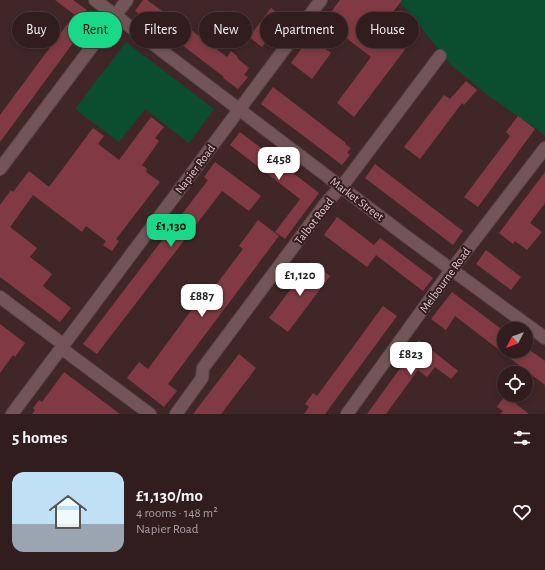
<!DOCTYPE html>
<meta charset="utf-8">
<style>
:root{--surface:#311c1e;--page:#392527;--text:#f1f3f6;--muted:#a8a1a4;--line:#4c3a3c;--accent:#19d988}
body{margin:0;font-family:"Alegreya Sans",sans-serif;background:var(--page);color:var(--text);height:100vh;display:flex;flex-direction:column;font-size:15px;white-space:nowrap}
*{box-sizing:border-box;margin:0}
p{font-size:13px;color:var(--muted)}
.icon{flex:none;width:22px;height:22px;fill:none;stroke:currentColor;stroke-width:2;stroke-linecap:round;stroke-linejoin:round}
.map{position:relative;height:414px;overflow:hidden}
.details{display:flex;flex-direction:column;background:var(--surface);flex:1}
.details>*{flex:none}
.banner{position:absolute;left:12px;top:12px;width:521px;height:36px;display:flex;gap:8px}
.needle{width:26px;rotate:229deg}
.controls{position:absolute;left:497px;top:322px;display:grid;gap:8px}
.controls a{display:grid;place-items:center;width:36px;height:36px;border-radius:50%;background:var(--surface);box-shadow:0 2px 6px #0003,0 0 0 1px var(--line);font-size:20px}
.price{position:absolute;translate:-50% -34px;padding:0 9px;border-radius:8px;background:#fff;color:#222;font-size:13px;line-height:26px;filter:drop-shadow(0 1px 2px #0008)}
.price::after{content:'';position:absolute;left:50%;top:24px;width:12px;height:9px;margin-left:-6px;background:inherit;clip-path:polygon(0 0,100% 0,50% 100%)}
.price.active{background:var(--accent);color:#111}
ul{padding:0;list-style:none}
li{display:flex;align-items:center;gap:12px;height:100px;padding:0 12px}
li span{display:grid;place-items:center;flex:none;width:112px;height:80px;border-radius:12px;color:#555}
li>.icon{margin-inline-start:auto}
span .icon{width:48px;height:48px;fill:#fffc;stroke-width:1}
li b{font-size:17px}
h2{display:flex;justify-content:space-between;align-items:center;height:48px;padding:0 12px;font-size:17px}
.pill{padding:0 14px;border-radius:18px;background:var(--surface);box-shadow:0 2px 6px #0003,0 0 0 1px var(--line);font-size:14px;line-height:36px}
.pill.active{background:var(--accent);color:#111}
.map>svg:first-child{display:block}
.green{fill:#0a4e2f}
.building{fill:#813a43}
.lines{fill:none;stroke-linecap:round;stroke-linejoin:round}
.street-casing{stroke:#5a4346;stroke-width:14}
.street{stroke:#735557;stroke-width:12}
.labels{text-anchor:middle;stroke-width:4;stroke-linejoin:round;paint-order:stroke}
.street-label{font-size:12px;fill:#decccd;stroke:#361c1f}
</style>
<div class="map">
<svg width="545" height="414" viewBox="0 0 545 414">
<rect width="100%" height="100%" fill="#412628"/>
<g class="green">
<path d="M395,0H545V135L486,94L450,64L404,6Z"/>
<path d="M126,42L214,109L189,143L145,109L119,142L75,109Z"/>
</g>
<g class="building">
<path d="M55,0H73L87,10L80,19Z"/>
<path d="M143,0H147L169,16L170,14L227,57L231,51L237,56L238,59L249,68L244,75L248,77L238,89L223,78L224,77L152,22L151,23L135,11Z"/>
<path d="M340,0H402L390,16L416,35L354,117L337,103L371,57L336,30L337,29L325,20Z"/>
<path d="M271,8L284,18L262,47L249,37Z"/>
<path d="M74,15L87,24L0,142V115Z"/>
<path d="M310,37L331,53L312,79L291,63Z"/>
<path d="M466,81L477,90L464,105L462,103L420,159L404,147L444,95L450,99Z"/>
<path d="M273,87L346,143L345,144L351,148L347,153L350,155L342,165L261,104Z"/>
<path d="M518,116L535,129L478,207L464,197L510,136L506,132Z"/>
<path d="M151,117L164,127L155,138L159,141L142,165L147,169L146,172L160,182L116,239L119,241L112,251L103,245L106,241L86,226L82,232L33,195L10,227L37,248L30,257L52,274L43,286L71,308L60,322L0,277V205L11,190L13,192L29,171L49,187L93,128L104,136L98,144L119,160Z"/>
<path d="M240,132L319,193L285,239L275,232L300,199L230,145Z"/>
<path d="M215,162L261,196L249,211L222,191L97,354L83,344L208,180L204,177Z"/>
<path d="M375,164L463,231L453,245L365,178Z"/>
<path d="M545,172V203L530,223L542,232L527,250L515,241L513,244L499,233Z"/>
<path d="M337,217L374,245L380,238L433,278L423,291L376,255L367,267L324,235Z"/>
<path d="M258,220L279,236L168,384L177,391L164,407L127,378L139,362L148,369L193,308L197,310L243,249L239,246Z"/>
<path d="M486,250L521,277L511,290L476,264Z"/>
<path d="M311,262L330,276L288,332L269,318Z"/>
<path d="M452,292L504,331V351H531L545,361V385L455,316L446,330L431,319Z"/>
<path d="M383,306L397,316L325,414H304L309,407L305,404L313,393L317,396Z"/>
<path d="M0,324L25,343L15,357L13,355L0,373Z"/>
<path d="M419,340L458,371L451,379L435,367L427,377L418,370L386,414H367L412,352L424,361L426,358L413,348Z"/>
<path d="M239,354L256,368L221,414H193Z"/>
<path d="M64,372L120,414H32L35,410L33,408L39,400L42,402Z"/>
<path d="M503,398L509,402L511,400L529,414H500L503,411L497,407Z"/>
</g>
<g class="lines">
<defs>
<g id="street">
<path d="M95,0L407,237L545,338"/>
<path d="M0,169L127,0"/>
<path d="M0,297L64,345"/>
<path d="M61,348L150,414"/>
<path d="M12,414L321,0"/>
<path d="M176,414L202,378L203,368L326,203L346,181L440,56"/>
<path d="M347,414L446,277L545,148"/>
</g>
</defs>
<use href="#street" class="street-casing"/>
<use href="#street" class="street"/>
</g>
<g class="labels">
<g class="street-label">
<text transform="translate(195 169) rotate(-53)" y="4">Napier Road</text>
<text transform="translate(357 199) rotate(37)" y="4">Market Street</text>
<text transform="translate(314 221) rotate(-52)" y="4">Talbot Road</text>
<text transform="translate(445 280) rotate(-54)" y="4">Melbourne Road</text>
</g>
</g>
</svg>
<div class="controls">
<a><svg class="needle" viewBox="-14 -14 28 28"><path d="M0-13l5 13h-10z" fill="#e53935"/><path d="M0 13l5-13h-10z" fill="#a8a1a4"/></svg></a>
<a><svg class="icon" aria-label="locate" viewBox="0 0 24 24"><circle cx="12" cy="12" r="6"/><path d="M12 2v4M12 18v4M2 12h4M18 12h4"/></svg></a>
</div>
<b class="price" style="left:279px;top:181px">£458</b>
<b class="price active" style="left:171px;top:248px">£1,130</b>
<b class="price" style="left:300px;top:297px">£1,120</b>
<b class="price" style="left:202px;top:318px">£887</b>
<b class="price" style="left:411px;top:376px">£823</b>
<div class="banner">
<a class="pill">Buy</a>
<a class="pill active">Rent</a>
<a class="pill">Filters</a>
<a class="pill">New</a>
<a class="pill">Apartment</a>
<a class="pill">House</a>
</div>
</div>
<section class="details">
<h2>5 homes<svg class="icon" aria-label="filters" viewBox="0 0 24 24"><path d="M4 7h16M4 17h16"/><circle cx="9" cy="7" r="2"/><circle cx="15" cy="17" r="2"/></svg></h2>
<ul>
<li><span style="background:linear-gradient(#bfe0f5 65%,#9aa5b1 0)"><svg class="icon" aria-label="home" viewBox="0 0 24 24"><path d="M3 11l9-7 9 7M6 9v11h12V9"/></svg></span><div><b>£1,130/mo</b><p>4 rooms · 148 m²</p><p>Napier Road</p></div><svg class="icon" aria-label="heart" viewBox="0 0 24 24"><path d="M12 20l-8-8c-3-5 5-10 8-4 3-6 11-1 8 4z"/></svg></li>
</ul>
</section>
